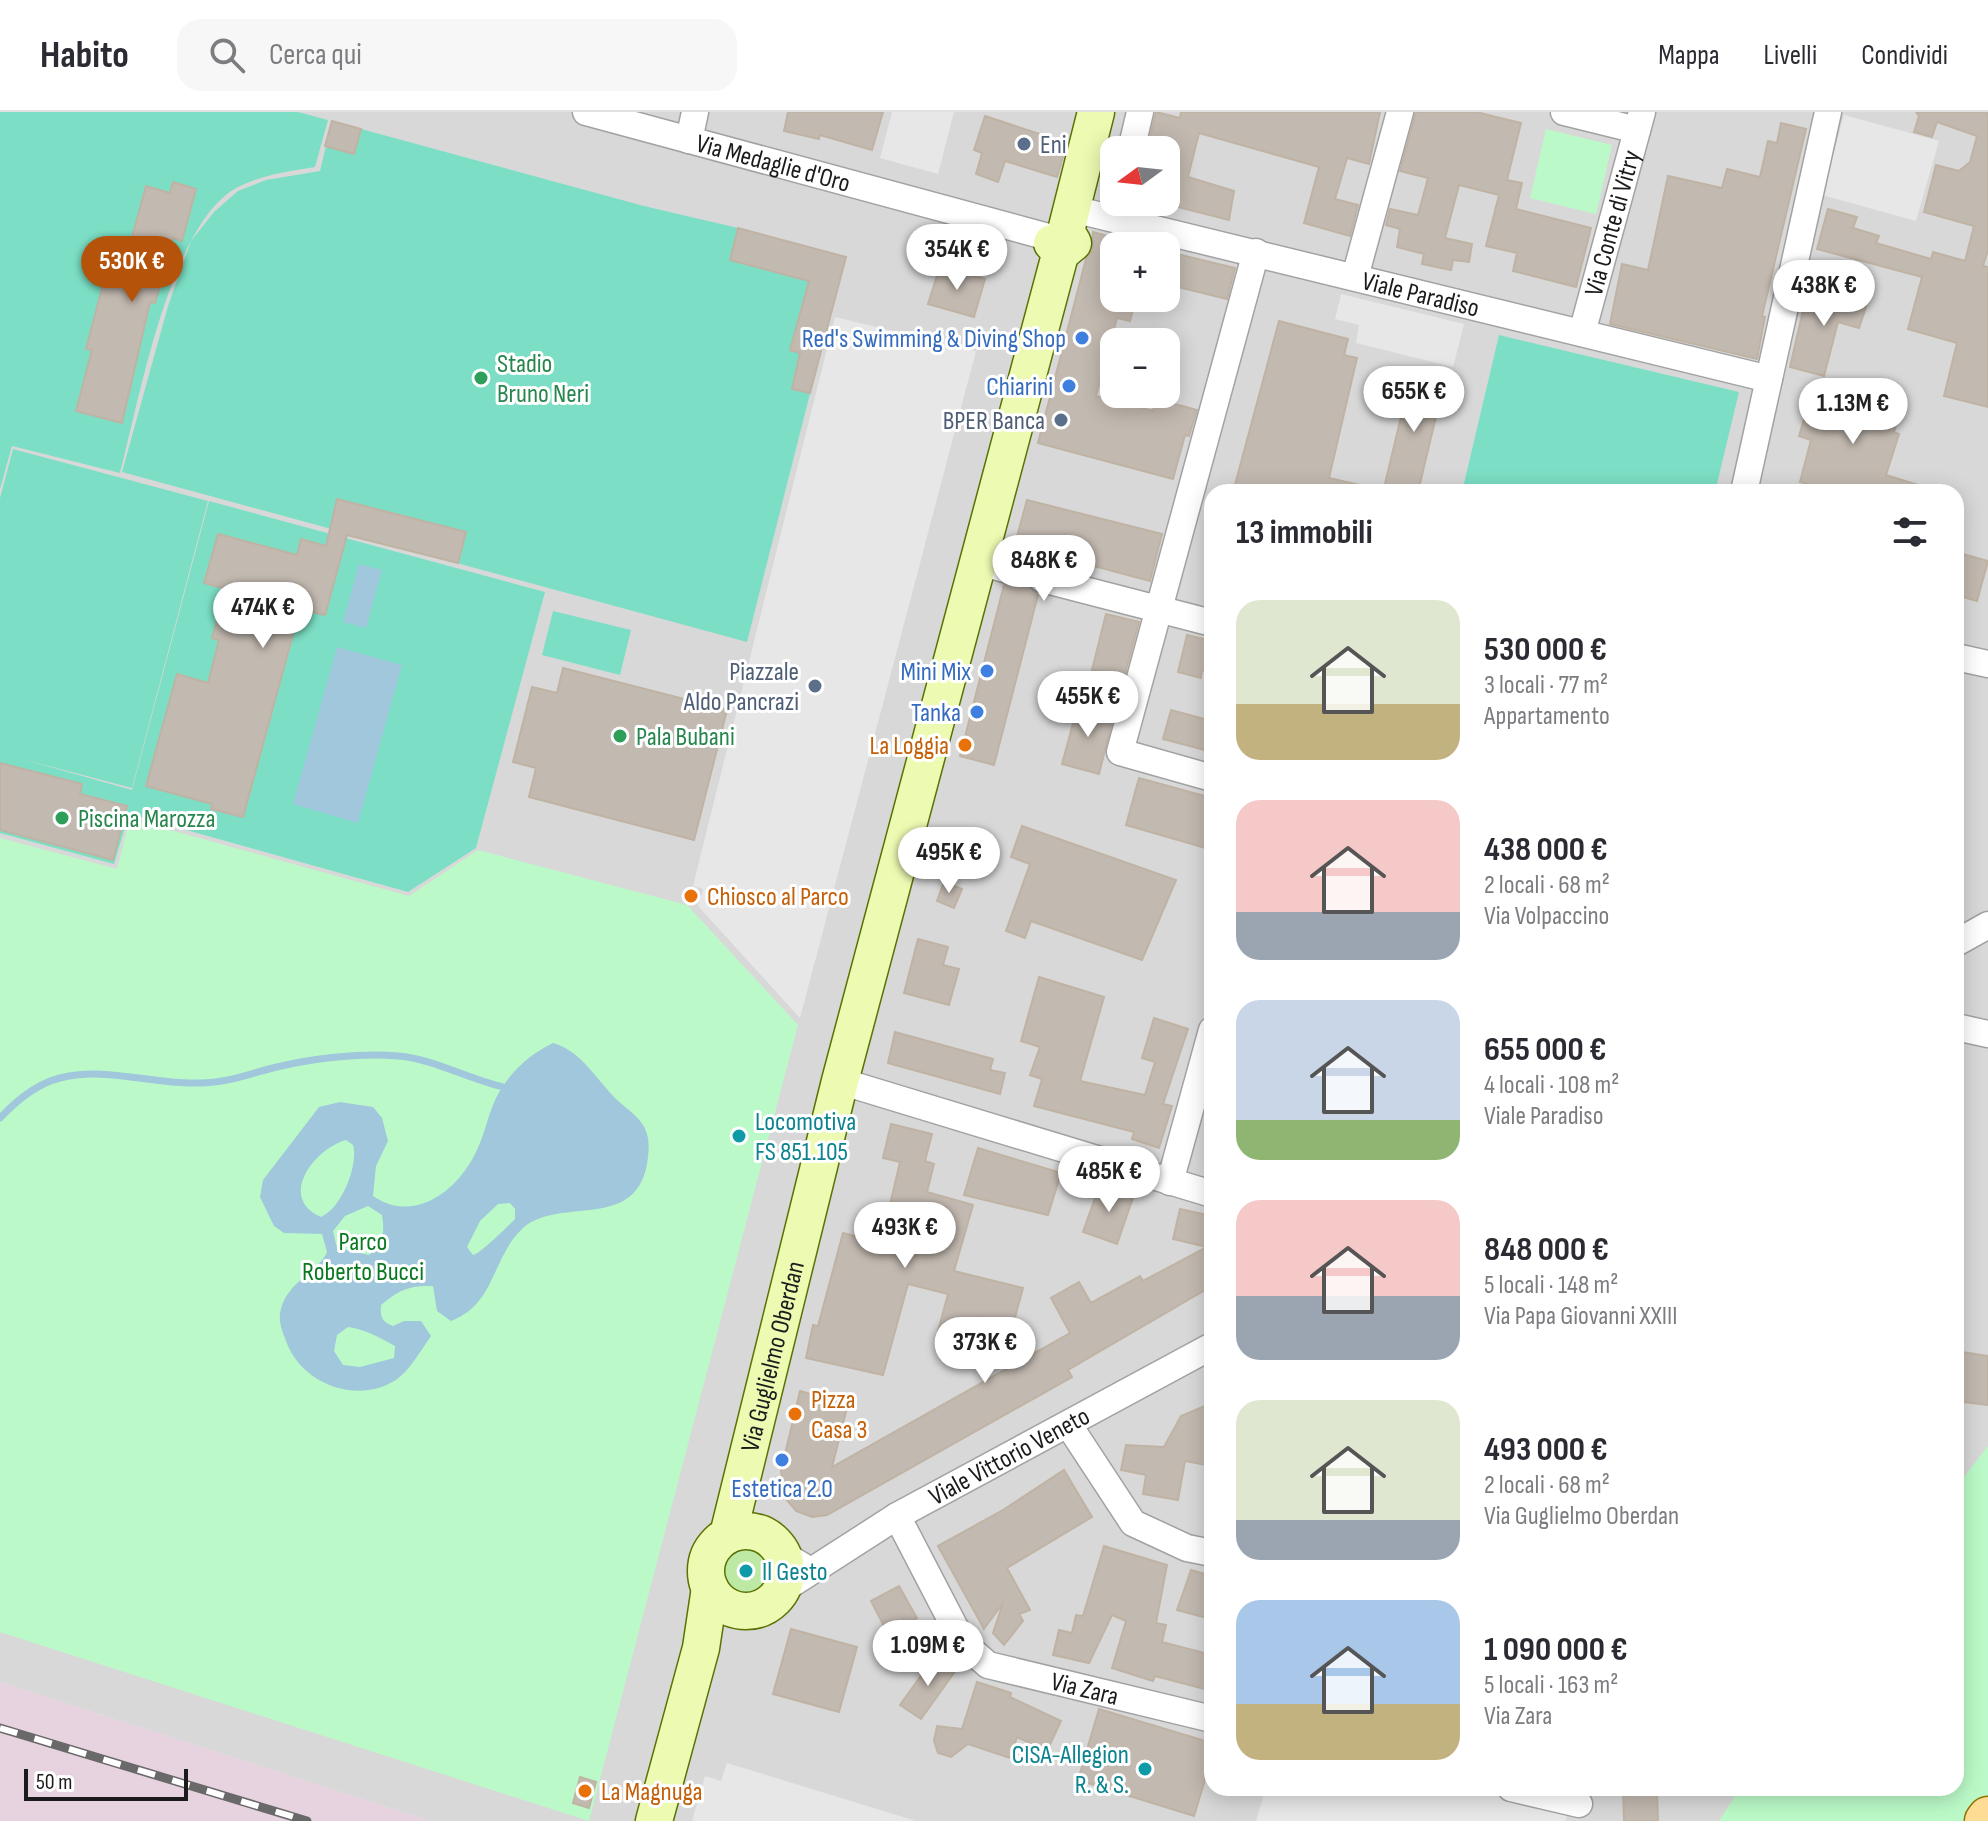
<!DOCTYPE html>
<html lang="it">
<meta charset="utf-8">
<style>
:root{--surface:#fff;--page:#f7f7f7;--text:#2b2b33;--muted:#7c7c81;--line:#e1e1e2;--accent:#b45309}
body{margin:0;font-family:"Sofia Sans Condensed",sans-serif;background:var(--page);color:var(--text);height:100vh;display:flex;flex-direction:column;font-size:30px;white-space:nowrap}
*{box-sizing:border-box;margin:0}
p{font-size:26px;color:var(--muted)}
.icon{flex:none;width:44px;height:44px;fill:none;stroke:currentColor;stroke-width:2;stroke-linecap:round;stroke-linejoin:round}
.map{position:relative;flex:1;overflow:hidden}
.drawer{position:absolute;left:1204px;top:372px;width:760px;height:1312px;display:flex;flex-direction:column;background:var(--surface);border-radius:24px;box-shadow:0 4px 20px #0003}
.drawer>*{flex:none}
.needle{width:52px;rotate:255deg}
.fabs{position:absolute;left:1100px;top:24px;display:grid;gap:16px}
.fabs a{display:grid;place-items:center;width:80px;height:80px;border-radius:16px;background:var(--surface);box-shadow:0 4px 20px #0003;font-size:40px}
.scale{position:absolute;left:24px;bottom:20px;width:164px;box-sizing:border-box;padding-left:8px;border:4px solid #1b1b1b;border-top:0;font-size:22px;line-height:28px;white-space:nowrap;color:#1b1b1b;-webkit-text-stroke:6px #fff;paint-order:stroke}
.price{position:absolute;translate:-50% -68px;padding:0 18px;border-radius:28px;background:#fff;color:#222;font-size:26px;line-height:52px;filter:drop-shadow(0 2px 4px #0008)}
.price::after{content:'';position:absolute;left:50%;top:48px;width:24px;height:18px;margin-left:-12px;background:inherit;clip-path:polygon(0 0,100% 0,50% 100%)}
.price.active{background:var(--accent);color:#fff}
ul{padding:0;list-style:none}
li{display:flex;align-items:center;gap:24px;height:200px;padding:0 32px}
li span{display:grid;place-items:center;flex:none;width:224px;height:160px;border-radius:24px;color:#555}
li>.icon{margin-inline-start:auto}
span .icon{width:96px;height:96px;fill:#fffc;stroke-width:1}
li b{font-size:34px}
h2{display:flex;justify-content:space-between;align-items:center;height:96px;padding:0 32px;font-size:34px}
header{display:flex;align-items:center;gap:48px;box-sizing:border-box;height:112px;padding:0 40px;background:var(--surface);border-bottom:2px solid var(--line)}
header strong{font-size:38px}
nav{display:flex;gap:44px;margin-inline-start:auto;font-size:28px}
.search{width:560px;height:72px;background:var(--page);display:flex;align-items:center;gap:20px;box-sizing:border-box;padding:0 28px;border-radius:24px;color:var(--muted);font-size:30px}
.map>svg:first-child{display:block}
.residential{fill:#d9d8d8;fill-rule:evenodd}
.industrial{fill:#e7d2e0}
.grass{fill:#bee9a4}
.park{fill:#bbfac8}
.pitch{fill:#7cdfc5}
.parking{fill:#e7e7e7}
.water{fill:#a0c7dc;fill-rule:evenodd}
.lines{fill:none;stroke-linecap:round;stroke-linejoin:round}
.stream{stroke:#a0c7dc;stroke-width:7}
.building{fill:#c2b9b0;stroke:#bfb3a3;stroke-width:2}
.minor-casing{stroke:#a2a2a2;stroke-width:29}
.secondary-casing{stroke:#587203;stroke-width:39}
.primary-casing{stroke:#937400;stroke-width:43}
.minor{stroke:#fff;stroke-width:26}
.secondary{stroke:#edfab2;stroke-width:36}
.primary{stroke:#fddd96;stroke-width:40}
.rail-casing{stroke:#696969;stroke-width:9}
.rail{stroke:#fff;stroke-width:6;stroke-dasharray:18;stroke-linecap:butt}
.service-dot{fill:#5c6f8a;stroke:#fff;stroke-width:3}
.shop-dot{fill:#3f7fe0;stroke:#fff;stroke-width:3}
.leisure-dot{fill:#2e9e5b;stroke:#fff;stroke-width:3}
.food-dot{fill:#e8710a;stroke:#fff;stroke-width:3}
.culture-dot{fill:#0f9aa8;stroke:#fff;stroke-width:3}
.labels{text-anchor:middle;stroke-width:6;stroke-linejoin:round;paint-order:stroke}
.service-label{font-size:26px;fill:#4e5e75;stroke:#fff;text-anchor:end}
.street-label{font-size:26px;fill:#1b1b1b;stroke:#fff}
.shop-label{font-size:26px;fill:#366cbe;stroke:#fff;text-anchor:end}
.leisure-label{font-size:26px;fill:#27864d;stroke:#fff;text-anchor:start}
.food-label{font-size:26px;fill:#c56008;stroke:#fff;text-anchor:start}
.culture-label{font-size:26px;fill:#0d838f;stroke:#fff;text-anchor:start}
.park-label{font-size:26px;fill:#097920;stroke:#fff}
</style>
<header>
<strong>Habito</strong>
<div class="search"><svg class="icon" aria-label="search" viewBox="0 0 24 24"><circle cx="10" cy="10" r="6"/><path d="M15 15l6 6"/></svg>Cerca qui</div>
<nav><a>Mappa</a><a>Livelli</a><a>Condividi</a></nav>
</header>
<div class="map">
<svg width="1988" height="1709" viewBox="0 0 1988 1709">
<rect width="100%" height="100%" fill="#edebe0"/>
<path class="residential" d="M0,0H1988V1709H430L0,1570ZM1114,38H1166V90H1114ZM1114,134H1166V186H1114ZM1114,230H1166V282H1114ZM1212,380H1956V1676H1212Z"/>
<path class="industrial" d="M0,1570L430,1709H0Z"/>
<circle class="grass" cx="746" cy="1459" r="21"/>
<g class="park">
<path d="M1546,17L1612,33L1596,102L1530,86Z"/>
<path d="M130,707L409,784L478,738L687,793L798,913L589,1709L0,1520V726L117,757Z"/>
<path d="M1988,1334V1684L1967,1709H1719L1740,1676H1956V1375Z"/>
</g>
<g class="pitch">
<path d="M0,0H298L328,8L315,55C289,59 262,63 238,75C170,110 139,290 120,361L12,334L0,377Z"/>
<path d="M332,9L644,94L738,116L730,148L814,170L806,179L791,238L819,246L747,530L122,360L168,194L191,129L214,100L238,79L266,68L320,59Z"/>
<path d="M1499,223L1739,280L1715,380H1462Z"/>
<path d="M13,337L208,389L132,676L22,647L132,678L209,389L545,480L476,736L408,780L129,702L114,752L0,721V386Z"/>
<path d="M553,499L631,518L620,563L542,543Z"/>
</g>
<g class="parking">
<path d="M892,0H954L938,62L880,46Z"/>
<path d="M1844,3L1939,29L1916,109L1822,83Z"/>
<path d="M1341,182L1464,212L1453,255L1356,231L1359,213L1335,207Z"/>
<path d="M835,205L976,239L800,906L698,794L703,777L693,774Z"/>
<path d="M727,1651L916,1709H692L705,1664L721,1669Z"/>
<path d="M1266,1676H1466L1567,1700L1566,1709H1256Z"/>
</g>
<g class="water">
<path d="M359,452L382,458L366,516L343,510Z"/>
<path d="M337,535L402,553L358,711L293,692Z"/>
<path d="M553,931C585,940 599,974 624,994C644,1010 651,1019 648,1045C640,1122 561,1083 523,1116C491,1146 496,1192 451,1209L437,1199L433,1174C409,1173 399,1178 381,1193C380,1205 382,1210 393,1214L404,1209H421L431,1224C421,1238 410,1258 396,1268C355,1294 298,1270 285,1226C282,1219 279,1210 280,1202C285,1169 317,1163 327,1140L322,1122L284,1121L274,1114L260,1085L263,1068L319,995L340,990L373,995L382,1006L388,1029L376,1054L373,1084C412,1111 454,1082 474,1044C484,1026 487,1005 496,986C509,961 528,943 553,931ZM346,1028L353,1033C359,1053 341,1097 321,1105C277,1086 314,1037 346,1028ZM510,1091L515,1097V1107C507,1115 481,1141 473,1143L467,1135L480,1109L498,1092ZM368,1094L382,1103C385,1122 383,1130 369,1143L337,1136L333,1119L345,1104ZM348,1215C364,1217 381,1226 395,1234L394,1246L360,1255L343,1253L334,1239L337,1223Z"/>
</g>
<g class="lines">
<path class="stream" d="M0,1006C16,989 36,972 60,966C106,954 153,973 200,971C228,971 251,961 277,955C314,946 360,941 398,944C434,947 468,967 503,975"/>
</g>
<g class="building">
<path d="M788,0H883L872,38L820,23L819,27L784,19Z"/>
<path d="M1156,0L1180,6L1181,0H1380L1369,52L1347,46L1335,87L1358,93L1350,124L1304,111L1319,55L1199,21L1188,65L1234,79L1229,108L1166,92V38H1147Z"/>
<path d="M1416,0H1476L1521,11L1507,68L1522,71L1516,97L1591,116L1576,175L1513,159L1517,141L1486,134L1499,83L1459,73L1445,126L1472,132L1469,150L1453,148L1451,158L1422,152L1424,142L1397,135L1400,117L1386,113L1390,97L1418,103L1428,66L1400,59Z"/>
<path d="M1916,0H1988V138L1983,154L1988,155V295L1944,284L1957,231L1908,217L1922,165L1817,137L1828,97L1857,105L1853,116L1879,124L1876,131L1931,147L1933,140L1965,149L1974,114L1924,100L1936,53L1959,59L1970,50L1977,24L1937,10L1932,25L1914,20L1919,4Z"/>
<path d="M985,4L1067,31L1057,65L1005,49L998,70L976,62L982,41L974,38Z"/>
<path d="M332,9L361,17L354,42L325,34Z"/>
<path d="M1781,11L1806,17L1762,204L1765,205L1757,247L1610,212L1622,152L1648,158L1668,64L1722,76L1727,57L1760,65L1768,29L1777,31Z"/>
<path d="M173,70L196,77L182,129L173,126L155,191L150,190L122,311L76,299L92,238L86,237L105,165L128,172L140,127L132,125L146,74L170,81Z"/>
<path d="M738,116L846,145L810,281L792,277L800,241L790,238L809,169L730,148Z"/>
<path d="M1093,120L1114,126V186H1136L1130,209L1117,206L1096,284L1153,299L1156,287L1197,298L1189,324L1185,323L1173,367L1038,331L1086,147L1092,139Z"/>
<path d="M1177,142L1235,156L1227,187L1170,173Z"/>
<path d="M940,154L985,167L974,205L928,192Z"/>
<path d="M1808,177L1845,186L1847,180L1869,186L1859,216L1838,210L1824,264L1790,255Z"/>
<path d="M1279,209L1348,227L1344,243L1357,246L1329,366L1360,373V380H1233Z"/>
<path d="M1412,259L1445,267L1418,380H1383Z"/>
<path d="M1830,274L1901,295L1894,320L1899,322L1886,363L1928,376V380H1837L1800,370L1811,328L1799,324L1804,307L1818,311Z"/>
<path d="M337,387L466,420L458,451L347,423L325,503L300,497L243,705L211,697L212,692L146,674L177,562L208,571L219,528L212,526L226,477L204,471L218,422L297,443L301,427L326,434Z"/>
<path d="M1027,388L1162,422L1150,469L1049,442L1046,452L1030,456L1027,472L1038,483L994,653L960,644L1004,473L1019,470L1024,461L1020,447L1012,443Z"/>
<path d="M1956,440L1988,449L1977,489L1956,483Z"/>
<path d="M1106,502L1139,510L1124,565L1092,558Z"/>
<path d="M1187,523L1212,529V561L1202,558L1201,566L1178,560Z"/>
<path d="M563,556L727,598L694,728L529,685L536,656L513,650L532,575L557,581Z"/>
<path d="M1078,593L1114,602L1099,662L1062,652Z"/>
<path d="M1171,598L1212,609V640L1163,627Z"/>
<path d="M0,651L82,672L80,682L127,694L113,748L0,718Z"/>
<path d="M1139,666L1212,686V738L1126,713Z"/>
<path d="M1022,714L1176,768L1142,848L1031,809L1025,826L1006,819L1030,752L1011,745Z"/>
<path d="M944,770L962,777L954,796L937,789Z"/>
<path d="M918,827L948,835L943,853L959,857L949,893L904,881Z"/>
<path d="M1039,865L1104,885L1080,969L1145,983L1155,950L1142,946L1154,906L1188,917L1163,992L1172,994L1159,1036L1132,1027L1134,1020L1034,994L1042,967L1030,963L1040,935L1021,929Z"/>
<path d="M895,920L993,947L990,958L1005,961L1000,982L888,951Z"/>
<path d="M891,1012L932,1022L925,1049L934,1052L927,1080L973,1093L954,1159L1023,1176L1013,1213L980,1205L973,1232L937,1223L948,1182L908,1172L883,1263L806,1246L813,1213L818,1214L843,1121L881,1131L900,1050L883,1046Z"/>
<path d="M978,1036L1061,1061L1048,1103L964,1083Z"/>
<path d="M1100,1072L1134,1083L1117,1132L1083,1120Z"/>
<path d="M1180,1097L1212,1104V1174L1068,1258L1072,1265L827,1403L812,1405L796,1399L786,1387L781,1359L800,1279L848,1292L832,1355L1070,1221L1051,1186L1079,1170L1091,1191L1140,1164L1143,1169L1207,1135L1173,1127Z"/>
<path d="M1956,1239L1988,1244V1293L1956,1289Z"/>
<path d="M1212,1291V1354L1185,1349L1178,1388L1143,1382L1146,1363L1121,1358L1126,1333L1164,1335L1181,1304Z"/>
<path d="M1064,1358L1092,1405L1007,1456L1030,1498L1019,1502L1023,1509L1004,1533L993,1521L1003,1491L984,1517L938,1434L1003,1398Z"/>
<path d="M1104,1434L1167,1453L1156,1511L1166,1513L1162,1530L1212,1543V1579L1155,1564L1153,1569L1112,1556L1126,1509L1112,1503L1089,1551L1053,1543L1059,1518L1072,1521L1076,1503L1083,1504Z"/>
<path d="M1191,1458L1212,1464L1207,1506L1177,1498Z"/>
<path d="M899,1474L917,1506L888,1522L871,1489Z"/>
<path d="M791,1517L857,1535L839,1600L773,1582Z"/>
<path d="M935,1544L956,1558L921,1607L900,1593Z"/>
<path d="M977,1570L1011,1581L1010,1585L1061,1609L1047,1639L1017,1625L1010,1646L968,1632L951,1645L938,1641L934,1629L937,1614L962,1617Z"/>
<path d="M1099,1597L1212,1631V1645L1194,1704L1078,1668Z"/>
<path d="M580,1665L596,1670L589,1696L573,1691Z"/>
<path d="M1623,1676H1657L1658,1709H1624Z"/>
</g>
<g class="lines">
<defs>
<g id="minor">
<path id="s1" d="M586,0L1052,126"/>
<path d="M1564,0L1637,18"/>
<path d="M689,28L695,0"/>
<path d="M1131,38L1140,0"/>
<path id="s2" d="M1073,97L1769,267"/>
<path d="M1355,165L1400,0"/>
<path id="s3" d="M1582,221L1642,0"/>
<path d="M1744,380L1828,0"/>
<path d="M979,450L1008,458"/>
<path d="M1042,467L1212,511"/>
<path d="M1956,545L1988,552"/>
<path d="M1212,666L1120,640L1256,140"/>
<path d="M1956,831L1988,813"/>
<path d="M1956,915L1988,922"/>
<path d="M840,969L1212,1082"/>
<path d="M1170,1070L1212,918"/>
<path d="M1068,1312L1133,1411L1187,1436L1212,1441"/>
<path id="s4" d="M897,1404L963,1531L988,1553L1212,1607"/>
<path d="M782,1442L809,1458"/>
<path id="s5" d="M782,1478L897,1404L1212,1234"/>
<path d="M1511,1676L1579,1692"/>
</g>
<g id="secondary">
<path d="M1052,131L1062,140L1073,131L1066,119L1096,0"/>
<circle cx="746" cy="1459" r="40"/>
<path id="s6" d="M728,1423L840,969L1061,139"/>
<path d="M654,1709L701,1536L710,1476"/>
</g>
<path id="primary" d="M1985,1709L1988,1705"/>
</defs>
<use href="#minor" class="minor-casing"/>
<use href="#secondary" class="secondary-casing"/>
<use href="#primary" class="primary-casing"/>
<use href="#minor" class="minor"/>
<use href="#secondary" class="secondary"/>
<use href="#primary" class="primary"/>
<defs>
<path id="rail" d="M0,1616L307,1709"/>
</defs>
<use href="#rail" class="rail-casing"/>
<use href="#rail" class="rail"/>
</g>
<g class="service-dot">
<circle cx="1024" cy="32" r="8"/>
<circle cx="1061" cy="308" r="8"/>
<circle cx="815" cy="574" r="8"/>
</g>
<g class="shop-dot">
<circle cx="1082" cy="226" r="8"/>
<circle cx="1069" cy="274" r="8"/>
<circle cx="987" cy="559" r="8"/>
<circle cx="977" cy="600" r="8"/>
<circle cx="782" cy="1348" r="8"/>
</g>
<g class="leisure-dot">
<circle cx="481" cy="266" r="8"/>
<circle cx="620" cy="624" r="8"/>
<circle cx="62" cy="706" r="8"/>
</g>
<g class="food-dot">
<circle cx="965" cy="633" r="8"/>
<circle cx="691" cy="784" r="8"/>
<circle cx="795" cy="1302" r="8"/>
<circle cx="585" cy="1679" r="8"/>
</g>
<g class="culture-dot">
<circle cx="739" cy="1024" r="8"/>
<circle cx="746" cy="1459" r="8"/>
<circle cx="1145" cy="1657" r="8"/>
</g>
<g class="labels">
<g class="service-label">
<text x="1040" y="41" text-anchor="start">Eni</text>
<text x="1045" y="317">BPER Banca</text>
<text x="799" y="568">Piazzale<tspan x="799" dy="30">Aldo Pancrazi</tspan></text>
</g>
<g class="street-label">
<text dy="9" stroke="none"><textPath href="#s1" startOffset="194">Via Medaglie d'Oro</textPath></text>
<text dy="9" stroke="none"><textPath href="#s3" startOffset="114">Via Conte di Vitry</textPath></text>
<text dy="9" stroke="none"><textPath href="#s2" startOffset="358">Viale Paradiso</textPath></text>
<text dy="9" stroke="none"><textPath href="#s6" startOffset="184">Via Guglielmo Oberdan</textPath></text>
<text dy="9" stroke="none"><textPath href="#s5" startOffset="264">Viale Vittorio Veneto</textPath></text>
<text dy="9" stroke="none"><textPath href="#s4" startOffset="276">Via Zara</textPath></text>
</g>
<g class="shop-label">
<text x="1066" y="235">Red's Swimming &amp; Diving Shop</text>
<text x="1053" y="283">Chiarini</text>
<text x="971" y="568">Mini Mix</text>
<text x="961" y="609">Tanka</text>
<text x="782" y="1385" text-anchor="middle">Estetica 2.0</text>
</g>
<g class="leisure-label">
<text x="497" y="260">Stadio<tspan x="497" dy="30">Bruno Neri</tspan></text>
<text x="636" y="633">Pala Bubani</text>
<text x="78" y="715">Piscina Marozza</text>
</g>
<g class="food-label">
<text x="949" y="642" text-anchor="end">La Loggia</text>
<text x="707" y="793">Chiosco al Parco</text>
<text x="811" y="1296">Pizza<tspan x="811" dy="30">Casa 3</tspan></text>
<text x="601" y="1688">La Magnuga</text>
</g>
<g class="culture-label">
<text x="755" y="1018">Locomotiva<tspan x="755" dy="30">FS 851.105</tspan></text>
<text x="762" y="1468">Il Gesto</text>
<text x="1129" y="1651" text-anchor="end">CISA-Allegion<tspan x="1129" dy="30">R. &amp; S.</tspan></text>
</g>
<g class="park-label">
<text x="363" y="1138">Parco<tspan x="363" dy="30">Roberto Bucci</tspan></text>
</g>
</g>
</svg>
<div class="fabs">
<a><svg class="needle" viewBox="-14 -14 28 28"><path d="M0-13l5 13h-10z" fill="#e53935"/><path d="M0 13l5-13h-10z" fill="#7c7c81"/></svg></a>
<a>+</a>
<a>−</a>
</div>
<div class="scale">50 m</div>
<b class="price" style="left:957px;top:180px">354K €</b>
<b class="price active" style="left:132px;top:192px">530K €</b>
<b class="price" style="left:1824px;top:216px">438K €</b>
<b class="price" style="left:1414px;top:322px">655K €</b>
<b class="price" style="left:1853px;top:334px">1.13M €</b>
<b class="price" style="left:1044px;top:491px">848K €</b>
<b class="price" style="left:263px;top:538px">474K €</b>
<b class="price" style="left:1088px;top:627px">455K €</b>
<b class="price" style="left:949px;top:783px">495K €</b>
<b class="price" style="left:1109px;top:1102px">485K €</b>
<b class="price" style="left:905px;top:1158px">493K €</b>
<b class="price" style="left:985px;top:1273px">373K €</b>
<b class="price" style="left:928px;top:1576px">1.09M €</b>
<section class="drawer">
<h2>13 immobili<svg class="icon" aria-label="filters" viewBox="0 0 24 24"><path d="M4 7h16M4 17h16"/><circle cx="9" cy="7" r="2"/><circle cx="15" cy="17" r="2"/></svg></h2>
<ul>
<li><span style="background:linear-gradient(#dfe7d0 65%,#c2b280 0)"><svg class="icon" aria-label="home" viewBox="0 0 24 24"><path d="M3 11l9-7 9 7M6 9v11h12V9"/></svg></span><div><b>530 000 €</b><p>3 locali · 77 m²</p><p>Appartamento</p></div></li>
<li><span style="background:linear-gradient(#f6c9c9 70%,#9aa5b1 0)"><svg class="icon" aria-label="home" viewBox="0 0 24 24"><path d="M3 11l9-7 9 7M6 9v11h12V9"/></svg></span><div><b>438 000 €</b><p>2 locali · 68 m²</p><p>Via Volpaccino</p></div></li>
<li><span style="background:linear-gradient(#c9d6e8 75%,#8fb573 0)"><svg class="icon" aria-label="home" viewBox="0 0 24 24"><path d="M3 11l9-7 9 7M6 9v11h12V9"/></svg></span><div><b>655 000 €</b><p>4 locali · 108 m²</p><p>Viale Paradiso</p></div></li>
<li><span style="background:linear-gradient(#f6c9c9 60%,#9aa5b1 0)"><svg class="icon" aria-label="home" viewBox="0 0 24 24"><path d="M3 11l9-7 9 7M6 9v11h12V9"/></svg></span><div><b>848 000 €</b><p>5 locali · 148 m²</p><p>Via Papa Giovanni XXIII</p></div></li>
<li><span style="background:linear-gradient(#dfe7d0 75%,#9aa5b1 0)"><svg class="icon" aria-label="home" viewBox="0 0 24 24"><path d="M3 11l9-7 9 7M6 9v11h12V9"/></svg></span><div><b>493 000 €</b><p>2 locali · 68 m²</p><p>Via Guglielmo Oberdan</p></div></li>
<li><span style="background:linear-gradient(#a9c7e8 65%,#c2b280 0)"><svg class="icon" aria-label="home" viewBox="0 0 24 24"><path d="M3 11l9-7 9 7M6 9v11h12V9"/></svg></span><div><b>1 090 000 €</b><p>5 locali · 163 m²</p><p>Via Zara</p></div></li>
</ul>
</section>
</div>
